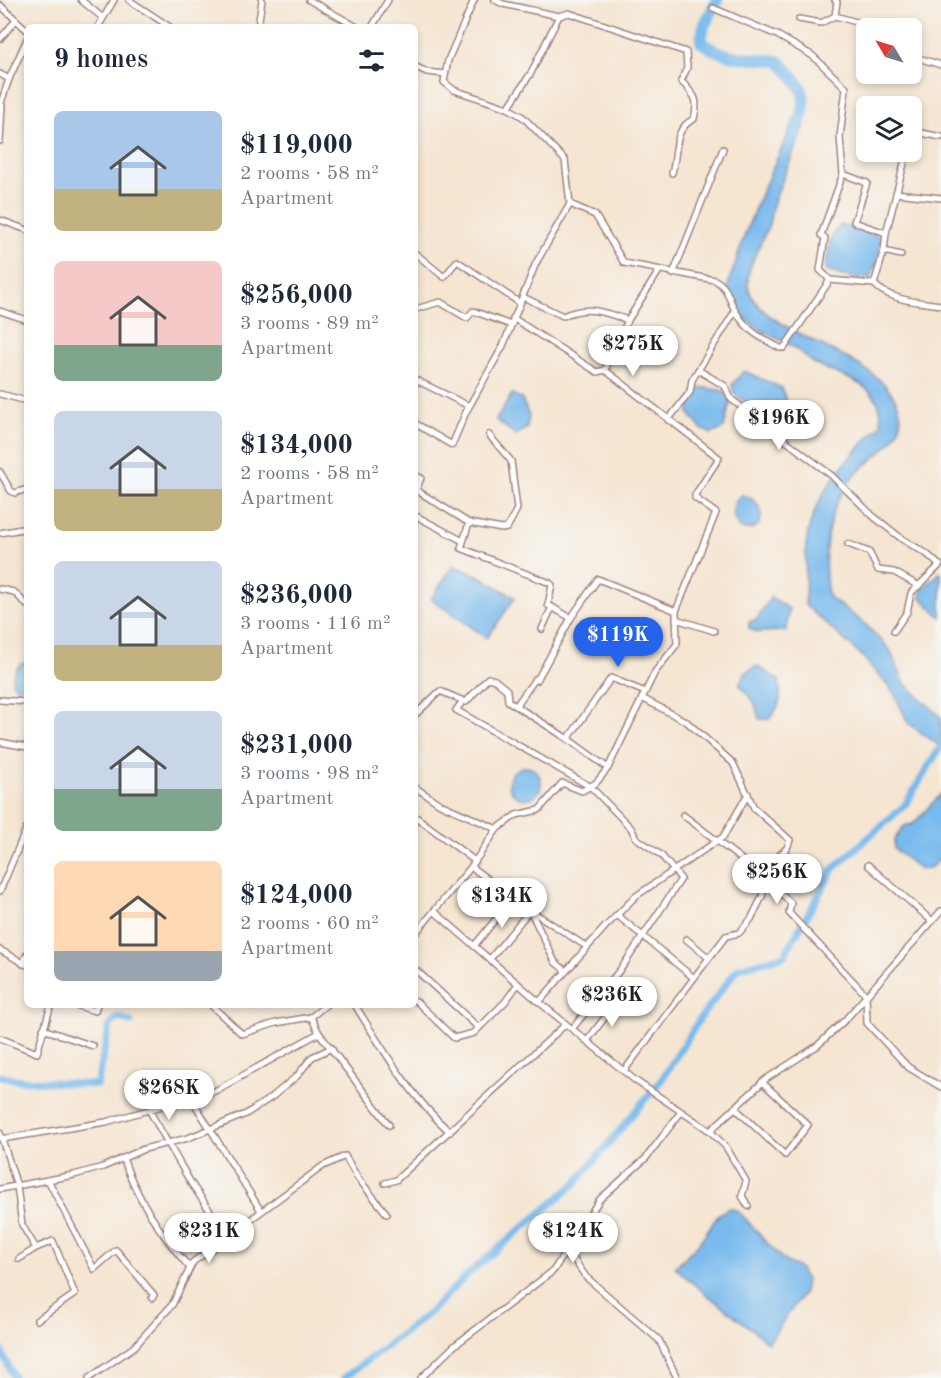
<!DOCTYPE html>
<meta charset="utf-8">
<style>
:root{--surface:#fff;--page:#f2f2f3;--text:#1f2937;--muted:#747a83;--accent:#2563eb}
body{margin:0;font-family:"Old Standard TT",serif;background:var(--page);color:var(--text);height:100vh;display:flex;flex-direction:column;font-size:22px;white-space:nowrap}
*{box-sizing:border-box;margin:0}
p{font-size:20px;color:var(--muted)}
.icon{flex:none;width:33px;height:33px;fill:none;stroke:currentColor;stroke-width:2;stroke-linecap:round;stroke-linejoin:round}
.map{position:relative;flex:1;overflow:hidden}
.drawer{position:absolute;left:24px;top:24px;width:394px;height:984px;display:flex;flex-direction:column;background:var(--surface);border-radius:9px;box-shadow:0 3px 9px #0003}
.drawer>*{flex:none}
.needle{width:39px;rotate:308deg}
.controls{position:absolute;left:856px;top:18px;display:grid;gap:12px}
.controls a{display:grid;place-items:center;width:66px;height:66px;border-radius:9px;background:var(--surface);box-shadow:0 3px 9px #0003;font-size:30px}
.price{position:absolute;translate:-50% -51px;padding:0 14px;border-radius:21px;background:#fff;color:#222;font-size:20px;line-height:39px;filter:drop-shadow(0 2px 3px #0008)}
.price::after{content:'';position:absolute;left:50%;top:36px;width:18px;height:14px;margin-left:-9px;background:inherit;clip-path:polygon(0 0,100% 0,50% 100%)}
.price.selected{background:var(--accent);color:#fff}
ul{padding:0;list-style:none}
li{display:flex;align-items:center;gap:18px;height:150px;padding:0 30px}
li span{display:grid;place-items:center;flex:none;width:168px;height:120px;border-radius:9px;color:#555}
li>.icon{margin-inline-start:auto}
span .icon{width:72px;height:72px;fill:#fffc;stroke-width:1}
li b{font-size:26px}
h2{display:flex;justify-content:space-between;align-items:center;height:72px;padding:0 30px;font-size:26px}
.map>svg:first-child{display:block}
.water{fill:#78baed;stroke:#616c8c;stroke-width:1.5}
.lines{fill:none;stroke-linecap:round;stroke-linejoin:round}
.canal{stroke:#78baed;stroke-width:7}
.river{stroke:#78baed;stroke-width:12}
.street-casing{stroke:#a0827e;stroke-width:8}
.street{stroke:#fff;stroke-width:5}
</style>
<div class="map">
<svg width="941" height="1378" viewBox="0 0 941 1378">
<rect width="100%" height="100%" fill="#f6f6f2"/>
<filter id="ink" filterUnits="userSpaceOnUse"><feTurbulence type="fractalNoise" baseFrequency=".0167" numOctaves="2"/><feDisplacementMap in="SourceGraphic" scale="12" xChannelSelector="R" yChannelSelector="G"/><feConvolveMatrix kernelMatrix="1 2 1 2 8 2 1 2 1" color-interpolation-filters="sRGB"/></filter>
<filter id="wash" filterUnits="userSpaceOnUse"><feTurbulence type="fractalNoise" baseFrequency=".008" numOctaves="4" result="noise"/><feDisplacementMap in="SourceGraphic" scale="24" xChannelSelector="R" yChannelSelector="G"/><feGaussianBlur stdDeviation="1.35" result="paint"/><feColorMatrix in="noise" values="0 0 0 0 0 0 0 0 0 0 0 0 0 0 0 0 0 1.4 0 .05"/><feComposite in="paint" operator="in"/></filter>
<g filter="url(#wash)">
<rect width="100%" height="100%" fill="#f5e5d1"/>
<g class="water">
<path d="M795,118L805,126C794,151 783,177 774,202C771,209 771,217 769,224C763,241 749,262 748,280C745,335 888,350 900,412C906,443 868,458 851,479C825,512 822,557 828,596L864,623L890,650L905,684L941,717V747L908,723L894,693L861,655L805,605C806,585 805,565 806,545C810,498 849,456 881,425C885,382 842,379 813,363C806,358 800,350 792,346C766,333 732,321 728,287C728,280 733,272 735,265C750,213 774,167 795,118Z"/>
<path d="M841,225L875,233L881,239L879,258L871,277C854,281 841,276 825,269L832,235Z"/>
<path d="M744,371L782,388L786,401L776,414L767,417L734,394L732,385Z"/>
<path d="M706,388L723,391L731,399L724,428L712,434L700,428L689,413L690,402L697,389Z"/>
<path d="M512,394L522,399L529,416L527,428L516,435L496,420Z"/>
<path d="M742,495C769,501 767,536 740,528C731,516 729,505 742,495Z"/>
<path d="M453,566L480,576L515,598L487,638L431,599Z"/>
<path d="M941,572V617L921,598L922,589Z"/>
<path d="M771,597L789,609L786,631L757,632L749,628V622L757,619Z"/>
<path d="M27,662V685L16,687L12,682C13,672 17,664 27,662Z"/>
<path d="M757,666L779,680C782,697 781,706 769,719H759L755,703L739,684L747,671Z"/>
<circle cx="525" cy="783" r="16"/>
<path d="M941,794V858L931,867L921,870L894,849V840L904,826L913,824Z"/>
<path d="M729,1208L738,1211L783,1260L799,1268L806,1280L804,1292L768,1343C737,1315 704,1296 675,1267L699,1243L719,1214Z"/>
</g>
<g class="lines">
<g class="canal">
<path d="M0,1076L19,1080L97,1085L109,1027L117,1017L131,1022"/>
<path d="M0,1348L14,1378"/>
<path d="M344,1378L429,1313L469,1273L576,1183L662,1079L699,1020L738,968L784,956L834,868L905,805L941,746"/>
</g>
<path class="river" d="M717,0L704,26L701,42C723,59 752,58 779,61C808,91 810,98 794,137"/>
</g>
</g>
<g filter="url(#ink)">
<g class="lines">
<defs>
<g id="street">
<path d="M81,0L103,18"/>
<path d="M129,0L170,27"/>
<path d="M309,0L357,27"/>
<path d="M474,0L448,60L444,82L454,90L508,108L523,117L565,160L570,204L595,215L624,263L715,280C729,288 728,299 736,312C747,331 761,338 780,348H784L830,280"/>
<path d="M495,0L503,4L559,16L569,13L686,52L687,68L681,81C695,96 699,98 694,119C672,129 678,154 672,173"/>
<path d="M835,0L837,2L835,16L878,28"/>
<path d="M0,5L27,30"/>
<path d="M713,8L777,35L813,56L846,88L840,137L843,174L821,235L825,238L820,270L830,280L874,284C890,301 919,302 941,305"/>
<path d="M799,19L821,23L835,16"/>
<path d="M98,27L114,0"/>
<path d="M258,27L262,0"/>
<path d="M372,27L388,0"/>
<path d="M0,39L16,20"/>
<path d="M912,56L941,65"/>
<path d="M416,67L427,72L445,74"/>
<path d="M0,74L9,79L27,39"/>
<path d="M0,106L9,79"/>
<path d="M508,108L531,73L559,16"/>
<path d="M912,131L941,137"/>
<path d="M0,141L2,106"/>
<path d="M843,174L867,183L854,222L886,233L884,251L874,284"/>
<path d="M896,193L941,198"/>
<path d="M0,220L27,230"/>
<path d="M886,233L907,152"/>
<path d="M884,251L901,255"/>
<path d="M416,254L444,277L457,261L520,303"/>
<path d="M659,271L628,320L605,370L719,458L695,495V498L716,513L676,611L677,644L655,672L608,768L596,783L582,791L562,783L539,810L516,815L497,829L471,867L434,911L539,1002L636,1081L710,1131L766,1079L817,1046L846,1019L941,911"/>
<path d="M673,274L723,149"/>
<path d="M523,297L563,316C589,305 603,312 628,320"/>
<path d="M416,309L440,302L467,318L473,311L511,325"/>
<path d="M0,311L27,320"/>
<path d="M513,318L597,372L605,370"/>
<path d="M698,370L725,386L731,399L831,475L873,516L902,539L927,554L939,565"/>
<path d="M416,380L469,406"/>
<path d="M0,394L27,401"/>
<path d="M668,420L690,392L692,380L735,311"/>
<path d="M416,424L452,445L466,412L503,346L536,263L570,204"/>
<path d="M0,472L11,491L15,493L27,489"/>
<path d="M416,476L421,478L416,490"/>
<path d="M416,490L469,523L461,548L550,583L552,585L548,605L571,618"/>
<path d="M416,516L463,541"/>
<path d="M469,523L502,529L507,528L517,509L511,461L489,435"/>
<path d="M0,533L27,528"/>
<path d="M848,544L869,552L878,570L894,572L919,586"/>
<path d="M0,589L14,592L27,605"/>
<path d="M676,619L714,631"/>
<path d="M542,629L552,607"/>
<path d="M894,631L907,612L911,593L940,565"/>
<path d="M642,698L687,722L733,763L754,808L790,840L787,848L769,865L762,897L751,919L739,933L726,936L709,958"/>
<path d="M0,700L27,702"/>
<path d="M463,701L456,710L591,787L631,828L636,838L661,855L681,879L623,966L572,1029"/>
<path d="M516,706L535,679L537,680L571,618L598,579L676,611"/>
<path d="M416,714L440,691L466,702L488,678L495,680L507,690L508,701L568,739L608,768"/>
<path d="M568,739L611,678L645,692"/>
<path d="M0,742L27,747"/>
<path d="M416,788L440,804L497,829"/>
<path d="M683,815L766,878L791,903L789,913L866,995L867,1023L908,1067L941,1087"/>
<path d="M416,817L475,861"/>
<path d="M868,865L932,921"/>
<path d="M471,867L530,910L555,962L566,971"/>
<path d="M0,891L27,827"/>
<path d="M617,915L694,978"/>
<path d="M416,933L434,911"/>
<path d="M474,946L513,898"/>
<path d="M0,950L27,965"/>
<path d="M490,959L530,910L587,947"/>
<path d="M23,964L27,954"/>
<path d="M416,970L479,1028"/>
<path d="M416,1001L454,1038L474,1033L505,1002L518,984"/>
<path d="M539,1002L605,927L636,896L723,837L748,794"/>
<path d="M75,1005L95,1011L97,1005"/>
<path d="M211,1005L242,1034L276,1023L311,1017"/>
<path d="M326,1005L311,1017L319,1033L389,1125"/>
<path d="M355,1005C383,1050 411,1097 450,1132"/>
<path d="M43,1029L93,1046"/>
<path d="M0,1038L37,1053L51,1005"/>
<path d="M587,1041L618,1000"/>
<path d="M624,1071L709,958L686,939"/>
<path d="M191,1098L261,1211"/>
<path d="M735,1108L785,1155L808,1125L762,1082"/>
<path d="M149,1110L191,1183L227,1236"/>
<path d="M710,1131L726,1147L746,1181L742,1196L748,1206"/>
<path d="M0,1133L17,1186L22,1225L36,1248L19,1259"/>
<path d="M2,1139L106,1122L215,1091L319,1033"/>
<path d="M123,1158C137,1199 162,1236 190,1268"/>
<path d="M48,1180L94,1269L116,1250L154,1295L152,1298"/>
<path d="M385,1183L396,1180L566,1024"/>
<path d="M0,1189L74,1175L103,1167L144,1149L188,1138L246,1114L272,1097L297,1076L312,1057L332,1048"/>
<path d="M36,1248L53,1241L75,1294L37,1320"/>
<path d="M568,1251L586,1277L659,1340L677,1378"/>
<path d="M89,1378L134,1347L172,1305L193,1262L323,1166L345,1156L357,1177L387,1214"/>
<path d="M421,1378L454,1346L553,1271L600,1199L646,1158L681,1112"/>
</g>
</defs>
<use href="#street" class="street-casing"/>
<use href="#street" class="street"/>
</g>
</g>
</svg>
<div class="controls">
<a><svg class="needle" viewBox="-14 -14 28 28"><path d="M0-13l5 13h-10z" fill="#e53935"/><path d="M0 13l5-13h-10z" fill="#747a83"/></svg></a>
<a><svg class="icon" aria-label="layers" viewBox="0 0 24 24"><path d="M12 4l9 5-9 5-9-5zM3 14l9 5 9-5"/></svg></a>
</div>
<b class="price" style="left:633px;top:377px">$275K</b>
<b class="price" style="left:779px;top:451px">$196K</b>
<b class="price selected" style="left:618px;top:668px">$119K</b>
<b class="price" style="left:777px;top:905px">$256K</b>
<b class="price" style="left:502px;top:929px">$134K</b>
<b class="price" style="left:612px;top:1028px">$236K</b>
<b class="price" style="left:169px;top:1121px">$268K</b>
<b class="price" style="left:209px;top:1264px">$231K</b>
<b class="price" style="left:573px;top:1264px">$124K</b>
<section class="drawer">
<h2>9 homes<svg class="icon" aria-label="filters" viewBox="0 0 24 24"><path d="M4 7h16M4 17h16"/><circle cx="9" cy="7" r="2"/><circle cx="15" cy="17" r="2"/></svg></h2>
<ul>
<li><span style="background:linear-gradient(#a9c7e8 65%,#c2b280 0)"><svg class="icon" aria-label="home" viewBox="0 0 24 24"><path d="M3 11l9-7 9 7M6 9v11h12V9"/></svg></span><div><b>$119,000</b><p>2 rooms · 58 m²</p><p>Apartment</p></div></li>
<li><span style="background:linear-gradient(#f6c9c9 70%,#7fa58c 0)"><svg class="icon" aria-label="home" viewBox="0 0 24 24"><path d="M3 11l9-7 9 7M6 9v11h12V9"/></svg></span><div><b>$256,000</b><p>3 rooms · 89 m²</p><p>Apartment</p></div></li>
<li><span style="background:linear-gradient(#c9d6e8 65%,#c2b280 0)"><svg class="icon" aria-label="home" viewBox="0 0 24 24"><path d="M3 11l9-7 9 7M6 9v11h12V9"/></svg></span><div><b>$134,000</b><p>2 rooms · 58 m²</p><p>Apartment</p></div></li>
<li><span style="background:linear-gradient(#c9d6e8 70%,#c2b280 0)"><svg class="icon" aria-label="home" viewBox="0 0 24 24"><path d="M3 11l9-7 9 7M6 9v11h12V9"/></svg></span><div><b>$236,000</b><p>3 rooms · 116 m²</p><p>Apartment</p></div></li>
<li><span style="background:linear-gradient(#c9d6e8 65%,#7fa58c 0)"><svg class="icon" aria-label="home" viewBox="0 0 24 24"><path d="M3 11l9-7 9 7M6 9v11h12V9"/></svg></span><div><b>$231,000</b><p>3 rooms · 98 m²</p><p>Apartment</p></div></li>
<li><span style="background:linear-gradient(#ffd9b3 75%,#9aa5b1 0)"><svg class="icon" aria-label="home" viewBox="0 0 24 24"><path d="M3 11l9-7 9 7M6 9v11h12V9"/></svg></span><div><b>$124,000</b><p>2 rooms · 60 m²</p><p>Apartment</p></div></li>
</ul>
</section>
</div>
